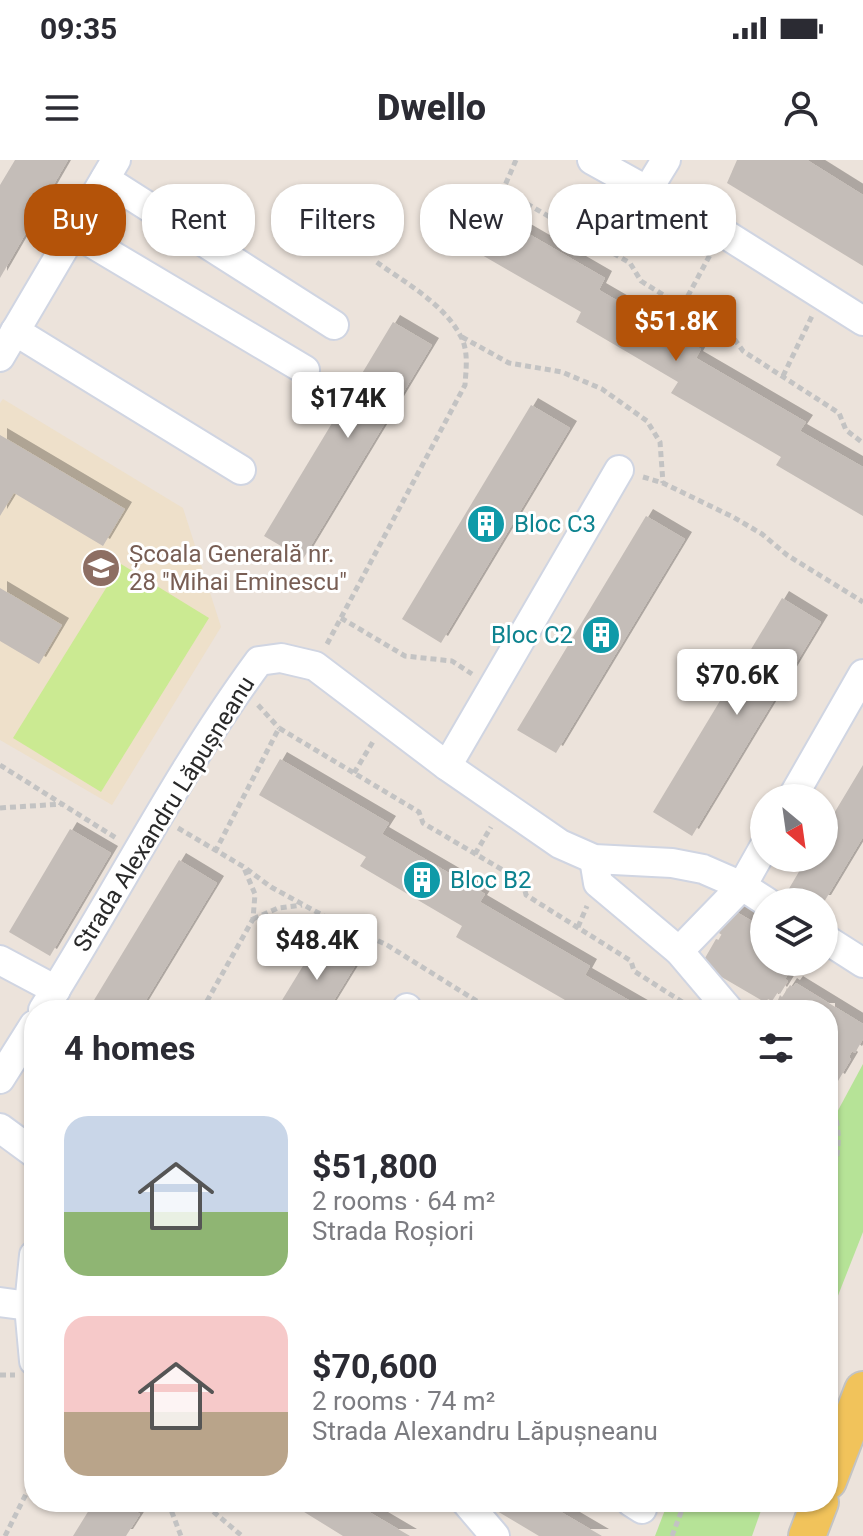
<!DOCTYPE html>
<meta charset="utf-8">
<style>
:root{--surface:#fff;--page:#f2f2f3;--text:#2b2b33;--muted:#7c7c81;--accent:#b45309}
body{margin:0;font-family:Roboto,sans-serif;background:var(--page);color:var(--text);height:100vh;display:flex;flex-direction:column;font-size:30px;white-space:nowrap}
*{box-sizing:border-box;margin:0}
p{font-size:26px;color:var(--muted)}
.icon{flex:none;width:44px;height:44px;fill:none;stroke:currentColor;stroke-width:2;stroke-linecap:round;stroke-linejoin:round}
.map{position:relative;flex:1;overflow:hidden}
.details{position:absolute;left:24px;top:840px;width:814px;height:512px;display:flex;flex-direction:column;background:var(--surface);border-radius:32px;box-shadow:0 2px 6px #0004}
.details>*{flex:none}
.banner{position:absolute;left:24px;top:24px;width:816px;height:72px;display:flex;gap:16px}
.needle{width:52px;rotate:151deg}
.tools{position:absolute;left:750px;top:624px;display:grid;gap:16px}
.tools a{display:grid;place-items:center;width:88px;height:88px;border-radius:50%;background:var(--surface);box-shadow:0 2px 6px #0004;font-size:40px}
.price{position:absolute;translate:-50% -68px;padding:0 18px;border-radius:8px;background:#fff;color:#222;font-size:26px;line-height:52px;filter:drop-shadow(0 2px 4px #0008)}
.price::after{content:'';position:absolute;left:50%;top:48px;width:24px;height:18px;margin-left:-12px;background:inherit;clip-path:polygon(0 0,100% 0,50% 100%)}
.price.on{background:var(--accent);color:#fff}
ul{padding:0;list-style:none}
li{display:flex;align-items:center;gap:24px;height:200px;padding:0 40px}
li span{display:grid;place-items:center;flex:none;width:224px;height:160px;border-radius:24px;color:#555}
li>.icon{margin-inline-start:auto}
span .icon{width:96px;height:96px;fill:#fffc;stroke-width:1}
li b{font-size:34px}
h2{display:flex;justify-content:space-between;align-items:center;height:96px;padding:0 40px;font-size:34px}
.tag{padding:0 28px;border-radius:32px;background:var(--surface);box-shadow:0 2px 6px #0004;font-size:28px;line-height:72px}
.tag.on{background:var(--accent);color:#fff}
.status{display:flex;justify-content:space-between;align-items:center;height:56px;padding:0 40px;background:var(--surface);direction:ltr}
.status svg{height:22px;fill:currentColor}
header{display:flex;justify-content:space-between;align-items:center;height:104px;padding:0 40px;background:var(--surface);font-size:36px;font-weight:800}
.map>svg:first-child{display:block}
.education{fill:#eee0ca}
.green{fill:#b6e397}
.pitch{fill:#cbea92}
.building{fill:#c4bdb8;filter:url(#shadow)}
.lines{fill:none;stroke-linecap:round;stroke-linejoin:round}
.minor-casing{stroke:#d0d5e2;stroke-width:32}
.major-casing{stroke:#c3c3c3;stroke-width:40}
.path{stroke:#c3c3c3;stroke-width:5;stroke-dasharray:6 4;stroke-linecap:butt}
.minor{stroke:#fff;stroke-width:28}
.major{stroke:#f1c35b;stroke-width:36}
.labels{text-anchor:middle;stroke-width:6;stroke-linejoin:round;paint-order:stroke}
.culture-label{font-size:24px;fill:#0d838f;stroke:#fff;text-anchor:start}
.education-label{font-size:24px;fill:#785e54;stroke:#fff;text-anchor:start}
.street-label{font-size:24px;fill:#292929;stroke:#fff}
</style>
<div class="status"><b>09:35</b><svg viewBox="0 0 49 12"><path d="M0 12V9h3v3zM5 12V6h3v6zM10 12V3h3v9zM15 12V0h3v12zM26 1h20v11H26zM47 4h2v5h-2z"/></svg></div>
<header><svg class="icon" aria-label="menu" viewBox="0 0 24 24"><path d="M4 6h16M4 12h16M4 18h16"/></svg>Dwello<svg class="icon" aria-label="person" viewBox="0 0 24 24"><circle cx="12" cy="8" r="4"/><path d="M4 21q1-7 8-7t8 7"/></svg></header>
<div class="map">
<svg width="863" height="1376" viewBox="0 0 863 1376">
<defs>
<filter id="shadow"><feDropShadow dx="7" dy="-7" stdDeviation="0" flood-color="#0004"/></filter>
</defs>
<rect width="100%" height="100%" fill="#ece3db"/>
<path class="education" d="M3,239L183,348L221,467L112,645L0,580V243Z"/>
<g class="green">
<path d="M863,904V1072L828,1161V969Z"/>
<path d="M668,1342H764L752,1376H655Z"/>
</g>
<path class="pitch" d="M121,404L209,458L101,632L13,578Z"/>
<g class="building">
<path d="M15,0H68L0,118V25Z"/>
<path d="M737,0H807L863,35V106L727,23Z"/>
<path d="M496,55L605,118L599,130L701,189L696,198L806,262L800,271L863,307V356L776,305L781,297L671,233L678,222L576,162L581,152L475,91Z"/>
<path d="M393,162L432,185L303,399L264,376Z"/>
<path d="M531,245L570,268L441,483L402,459Z"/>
<path d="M0,275L125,349L103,386L14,333L0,356Z"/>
<path d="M646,356L685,379L556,593L517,570Z"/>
<path d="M0,428L62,465L39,504L0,481Z"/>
<path d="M782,438L821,462L692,676L653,652Z"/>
<path d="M280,599L389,663L382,674L485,734L480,742L590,806L585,815L646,850H560L565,840L456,777L462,766L360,706L366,697L259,635Z"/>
<path d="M863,605V677L824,742H804L787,732L807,698H824V670Z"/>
<path d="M70,669L111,693L50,796L9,772Z"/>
<path d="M179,700L217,723L140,850H88Z"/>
<path d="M733,750L764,768V802H799L792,814L789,813L785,819L788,821L780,834L778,832L772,841L768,839L766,843L701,805L716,779L719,780L722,775L719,773Z"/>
<path d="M317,783L355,806L328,850H276Z"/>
<path d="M796,823L863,864V879L855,893L852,891L849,897L851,899L838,921L828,915V850H774L780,835L782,837L790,825L793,827Z"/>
<path d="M94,1342H120L140,1354L126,1376H73Z"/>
<path d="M288,1342H368L364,1349L410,1376H343Z"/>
<path d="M482,1342H566L561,1352L602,1376H539Z"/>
</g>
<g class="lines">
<defs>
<g id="minor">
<path d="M592,0L722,72L863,161"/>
<path d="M105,19L334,165"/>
<path d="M647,31L666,0"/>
<path d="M73,72L305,210"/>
<path d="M15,171L241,310"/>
<path d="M0,197L116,0"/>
<path d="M447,606L619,310"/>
<path d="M792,638L863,514"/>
<path d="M594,699L598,723L679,791L729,850"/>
<path d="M824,778L863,803"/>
<path d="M679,791L742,726L764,687"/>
<path d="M0,800L56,830"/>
<path d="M43,850C116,735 178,611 259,501L281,498L315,506L447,606L560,684L594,699L672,703L703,709L742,726L767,742"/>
<path d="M406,850L407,848"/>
<path d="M0,919L34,865"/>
<path d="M0,968L34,993"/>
<path d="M34,1095L29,1146L34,1201"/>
<path d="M0,1142L29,1146"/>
<path d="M466,1342L495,1376"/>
<path d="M631,1342L642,1349"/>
</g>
<g id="major">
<path d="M828,1321L863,1230"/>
<path d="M807,1376L820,1342"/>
</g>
</defs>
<use href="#minor" class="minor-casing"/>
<use href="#major" class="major-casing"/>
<g class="path">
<path d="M516,0L503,30L630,103L641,121L735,180L743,191L839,253L846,270L863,283"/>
<path d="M576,71L594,28"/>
<path d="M683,145L711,93"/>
<path d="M462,177L509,203L562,212L602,229L647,261L660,282L663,323"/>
<path d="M783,216L812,156"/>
<path d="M643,317L663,323L733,357L762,374L787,395L863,442"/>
<path d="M341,458L405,496L452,501L472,514"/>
<path d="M327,484L465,225C466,209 469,190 460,175C443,143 404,122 375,101"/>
<path d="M258,545L279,568"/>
<path d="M0,605L116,678"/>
<path d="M354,613L374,580"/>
<path d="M0,648L62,644"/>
<path d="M178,668L244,707L271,727L324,756L387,785L491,850"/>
<path d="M215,692L279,568L419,652L423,663L523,722L526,735L631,801L634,811L690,847"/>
<path d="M475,694L491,667"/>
<path d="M253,759L278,748L302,745"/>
<path d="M578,767L587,746"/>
<path d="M202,850L253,759L255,734L244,708"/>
<path d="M828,942C844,962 839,1004 828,1024"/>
<path d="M0,1215H15"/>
<path d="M168,1342L181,1376"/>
<path d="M196,1342L209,1348L242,1376"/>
<path d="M5,1376L34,1318"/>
<path d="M672,1376L685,1342"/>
</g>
<use href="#minor" class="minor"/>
<use href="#major" class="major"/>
</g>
<defs>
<symbol id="building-disc" viewBox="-11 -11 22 22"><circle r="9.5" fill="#0f9aa8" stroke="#fff"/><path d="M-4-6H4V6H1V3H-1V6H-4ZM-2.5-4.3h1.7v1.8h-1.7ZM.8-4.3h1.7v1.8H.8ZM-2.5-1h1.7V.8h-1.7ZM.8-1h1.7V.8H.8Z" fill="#fff"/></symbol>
<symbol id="school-disc" viewBox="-11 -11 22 22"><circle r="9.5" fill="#8d6e63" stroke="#fff"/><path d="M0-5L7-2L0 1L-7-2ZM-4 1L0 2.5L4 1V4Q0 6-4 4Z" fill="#fff"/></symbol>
</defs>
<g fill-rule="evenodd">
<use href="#building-disc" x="464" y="342" width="44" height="44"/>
<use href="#school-disc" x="79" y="386" width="44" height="44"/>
<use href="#building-disc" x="579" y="453" width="44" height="44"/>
<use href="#building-disc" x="400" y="698" width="44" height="44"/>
</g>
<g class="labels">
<g class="culture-label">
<text x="514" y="372">Bloc C3</text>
<text x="573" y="483" text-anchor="end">Bloc C2</text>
<text x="450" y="728">Bloc B2</text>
</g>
<g class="education-label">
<text x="129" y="402">Școala Generală nr.<tspan x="129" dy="28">28 "Mihai Eminescu"</tspan></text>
</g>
<g class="street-label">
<text transform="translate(164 654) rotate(-58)" y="8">Strada Alexandru Lăpușneanu</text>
</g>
</g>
</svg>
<div class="tools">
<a><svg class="needle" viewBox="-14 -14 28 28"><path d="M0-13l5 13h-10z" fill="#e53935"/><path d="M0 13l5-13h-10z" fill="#7c7c81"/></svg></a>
<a><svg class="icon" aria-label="layers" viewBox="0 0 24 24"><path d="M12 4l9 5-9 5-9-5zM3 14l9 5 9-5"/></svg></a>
</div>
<b class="price on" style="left:676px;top:203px">$51.8K</b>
<b class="price" style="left:348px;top:280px">$174K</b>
<b class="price" style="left:737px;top:557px">$70.6K</b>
<b class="price" style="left:317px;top:822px">$48.4K</b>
<div class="banner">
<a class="tag on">Buy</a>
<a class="tag">Rent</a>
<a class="tag">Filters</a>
<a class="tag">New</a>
<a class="tag">Apartment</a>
</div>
<section class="details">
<h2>4 homes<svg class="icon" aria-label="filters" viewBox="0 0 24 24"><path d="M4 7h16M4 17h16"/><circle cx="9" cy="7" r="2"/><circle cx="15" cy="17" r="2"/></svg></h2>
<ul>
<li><span style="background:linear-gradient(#c9d6e8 60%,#8fb573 0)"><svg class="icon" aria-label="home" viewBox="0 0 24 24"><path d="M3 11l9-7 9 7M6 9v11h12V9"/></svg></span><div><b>$51,800</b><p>2 rooms · 64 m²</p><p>Strada Roșiori</p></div></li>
<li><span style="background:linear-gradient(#f6c9c9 60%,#b9a48a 0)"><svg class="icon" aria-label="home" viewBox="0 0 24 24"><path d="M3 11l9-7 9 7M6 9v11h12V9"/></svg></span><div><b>$70,600</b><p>2 rooms · 74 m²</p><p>Strada Alexandru Lăpușneanu</p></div></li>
</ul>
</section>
</div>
